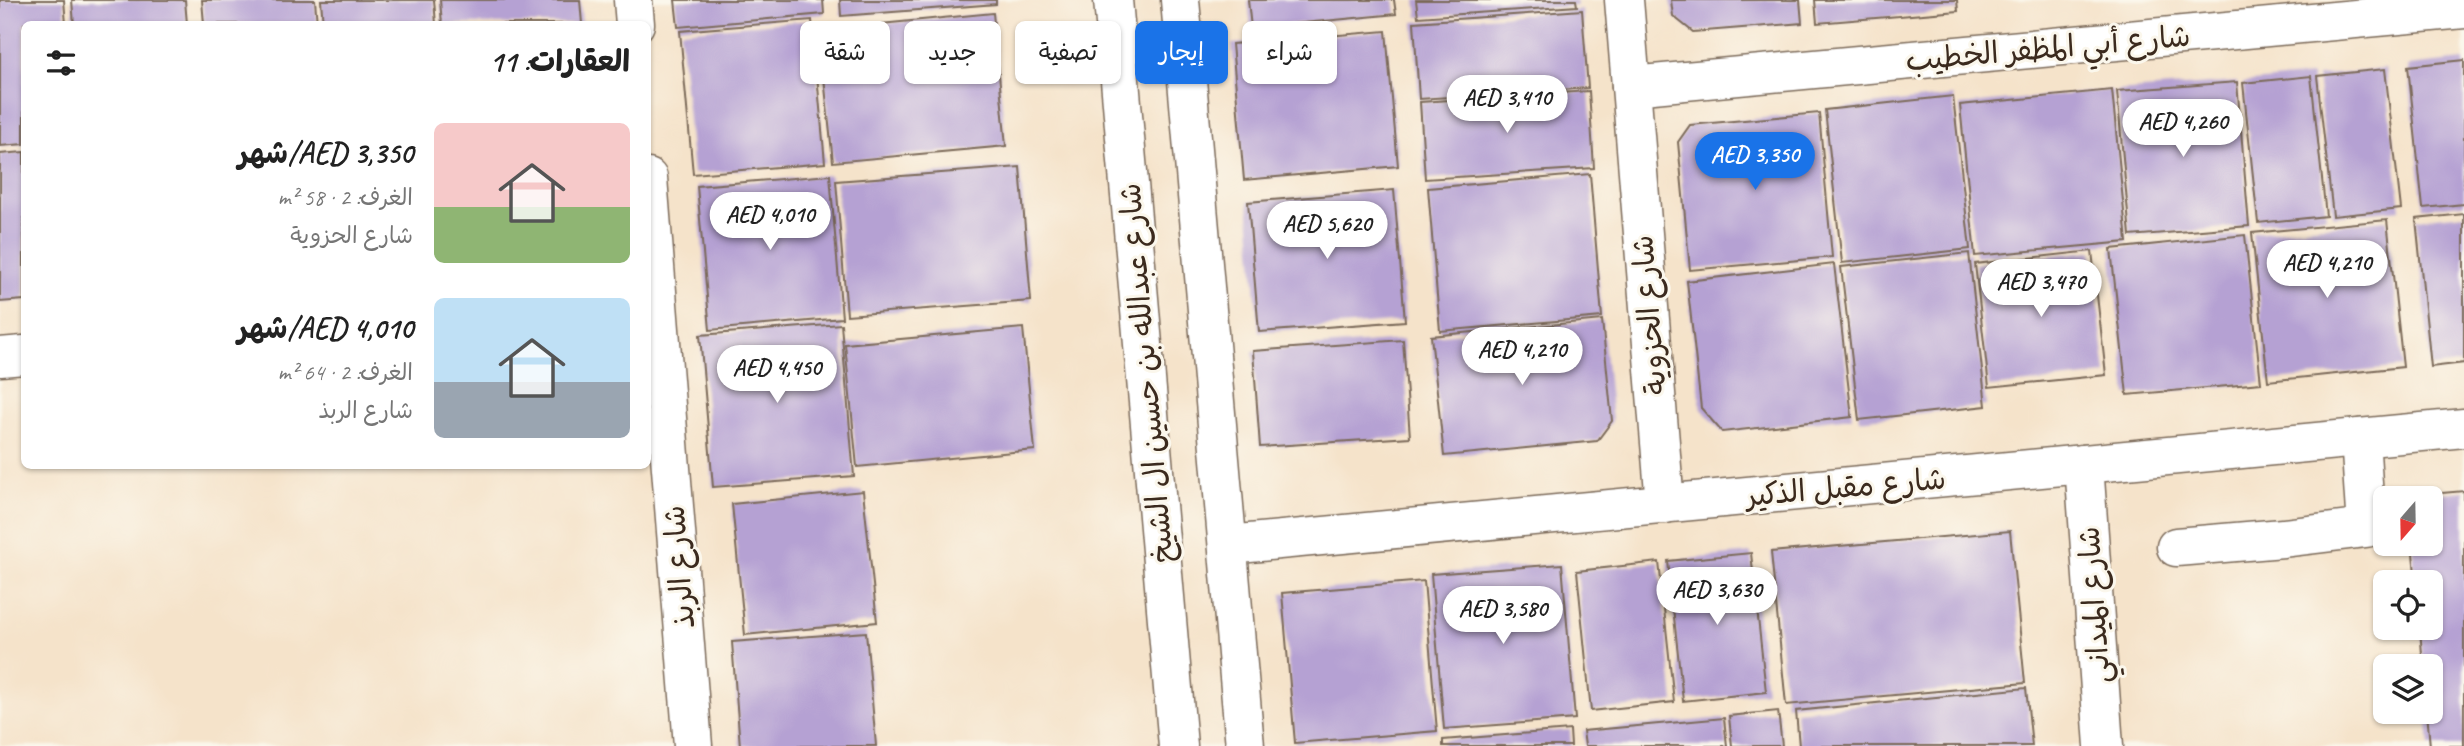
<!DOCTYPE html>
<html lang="ar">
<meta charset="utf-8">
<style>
:root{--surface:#fff;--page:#f6f6f6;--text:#222;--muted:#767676;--accent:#1a73e8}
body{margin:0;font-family:Caveat,"Playpen Sans Arabic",sans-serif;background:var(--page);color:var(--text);direction:rtl;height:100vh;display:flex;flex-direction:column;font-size:26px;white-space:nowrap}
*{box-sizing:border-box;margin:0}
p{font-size:23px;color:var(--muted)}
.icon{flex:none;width:38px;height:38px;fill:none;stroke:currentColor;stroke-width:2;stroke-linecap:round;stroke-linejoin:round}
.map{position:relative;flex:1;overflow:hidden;direction:ltr}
.side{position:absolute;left:21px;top:21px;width:630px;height:448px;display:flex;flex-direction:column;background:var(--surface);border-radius:10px;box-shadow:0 2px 5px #0004;direction:rtl}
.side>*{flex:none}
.hud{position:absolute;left:672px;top:21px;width:665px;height:63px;direction:rtl;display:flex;gap:14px}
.needle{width:46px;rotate:200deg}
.tools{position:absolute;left:2373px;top:486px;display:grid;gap:14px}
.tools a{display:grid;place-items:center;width:70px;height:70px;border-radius:10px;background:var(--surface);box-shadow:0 2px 5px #0004;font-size:35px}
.price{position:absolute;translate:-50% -60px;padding:0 16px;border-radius:24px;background:#fff;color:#222;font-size:23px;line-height:46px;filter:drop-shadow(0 2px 4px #0008)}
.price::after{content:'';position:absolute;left:50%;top:42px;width:21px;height:16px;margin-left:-10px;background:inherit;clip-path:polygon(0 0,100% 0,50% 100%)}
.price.selected{background:var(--accent);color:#fff}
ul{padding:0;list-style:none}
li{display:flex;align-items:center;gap:21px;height:175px;padding:0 21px}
li span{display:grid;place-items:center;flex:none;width:196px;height:140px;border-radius:10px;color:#555}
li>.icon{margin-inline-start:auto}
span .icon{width:84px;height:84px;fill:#fffc;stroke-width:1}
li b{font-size:30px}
h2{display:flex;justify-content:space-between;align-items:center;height:84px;padding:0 21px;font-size:30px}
.chip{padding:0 24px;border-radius:10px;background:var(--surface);box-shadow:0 2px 5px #0004;font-size:24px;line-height:63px}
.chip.selected{background:var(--accent);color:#fff}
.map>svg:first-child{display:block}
.building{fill:#b5a1d3}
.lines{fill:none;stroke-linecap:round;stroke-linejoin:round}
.minor-casing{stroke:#7c6b5a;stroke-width:41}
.minor{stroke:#fff;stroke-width:38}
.labels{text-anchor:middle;stroke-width:6;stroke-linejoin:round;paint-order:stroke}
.street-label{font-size:30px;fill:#3b2a1e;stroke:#fbf7ec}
</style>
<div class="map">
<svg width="2464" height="746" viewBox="0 0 2464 746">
<rect width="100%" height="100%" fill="#fbf7ec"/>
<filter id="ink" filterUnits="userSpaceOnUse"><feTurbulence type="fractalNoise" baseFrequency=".0143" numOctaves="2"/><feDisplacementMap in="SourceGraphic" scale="14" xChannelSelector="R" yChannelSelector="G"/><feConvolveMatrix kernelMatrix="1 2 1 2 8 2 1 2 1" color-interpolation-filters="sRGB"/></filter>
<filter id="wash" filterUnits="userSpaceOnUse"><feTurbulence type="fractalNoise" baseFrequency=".00686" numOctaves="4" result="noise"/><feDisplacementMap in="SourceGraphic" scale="28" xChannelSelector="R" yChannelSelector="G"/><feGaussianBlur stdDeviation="1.57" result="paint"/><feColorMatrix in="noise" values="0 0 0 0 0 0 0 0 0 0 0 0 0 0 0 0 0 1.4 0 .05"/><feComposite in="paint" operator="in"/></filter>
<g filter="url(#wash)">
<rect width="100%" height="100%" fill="#f5e3ca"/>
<g id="blocks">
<g class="building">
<path d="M0,0H64L66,24H24V144L0,146Z"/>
<path d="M72,0H185L187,24H74Z"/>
<path d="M202,0H315L317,24H204Z"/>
<path d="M321,0H434L436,24H323Z"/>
<path d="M440,0H580L582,24H442Z"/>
<path d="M675,0H823L824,14L678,27Z"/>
<path d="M840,0H996V4L841,16Z"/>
<path d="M1248,0H1394L1396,14L1251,28Z"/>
<path d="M1416,0H1576L1577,6L1418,17Z"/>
<path d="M1671,0H1800L1802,23L1693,32L1673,16Z"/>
<path d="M1815,0H1957L1958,11L1817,23Z"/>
<path d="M1582,10L1588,88L1419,99L1414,22Z"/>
<path d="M993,13L1006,146L833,162L819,30Z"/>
<path d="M812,20L825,163L693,174L680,31Z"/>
<path d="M1386,31L1398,166L1244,180L1232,44Z"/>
<path d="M2464,60V204L2423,208L2408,66Z"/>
<path d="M2385,69L2401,209L2333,216L2317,76Z"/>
<path d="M2311,76L2326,216L2258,223L2243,83Z"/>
<path d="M2237,82L2249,226L2130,236L2117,91Z"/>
<path d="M2112,90L2127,242L1975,256L1960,105Z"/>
<path d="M1589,91L1594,168L1425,179L1420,102Z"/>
<path d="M1953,96L1970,249L1842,263L1825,110Z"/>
<path d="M1819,113L1832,257L1690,270L1678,142L1690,125Z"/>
<path d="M24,152V300L0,302V154Z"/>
<path d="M1020,167L1031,301L847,315L836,181Z"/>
<path d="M1590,174L1602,317L1440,331L1428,188Z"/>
<path d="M830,175L842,318L710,330L697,186Z"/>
<path d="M1394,190L1405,321L1259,332L1248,202Z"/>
<path d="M2464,214V363L2431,367L2416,219Z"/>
<path d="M2387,220L2403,367L2268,381L2252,233Z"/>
<path d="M2245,235L2261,383L2127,395L2111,249Z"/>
<path d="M2092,251L2106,375L1989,387L1975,264Z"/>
<path d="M1969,253L1986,406L1859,420L1841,267Z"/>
<path d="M1834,264L1852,417L1722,432L1701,408L1687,281Z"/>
<path d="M1602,320L1612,421L1597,441L1444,456L1431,336Z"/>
<path d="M841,324L854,476L713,487L700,335Z"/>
<path d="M1023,328L1035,450L857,467L845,344Z"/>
<path d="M1403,340L1410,437L1260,447L1253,351Z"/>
<path d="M863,491L877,622L745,635L732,504Z"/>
<path d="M2464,491V746H2430L2427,712H2431V667H2423L2420,628H2431V583H2416L2412,544H2431V499H2409L2408,496Z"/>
<path d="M2010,531L2025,683L1786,705L1771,552Z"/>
<path d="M1751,553L1766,692L1683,701L1668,561Z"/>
<path d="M1659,562L1674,702L1591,711L1577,571Z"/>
<path d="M1562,564L1575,719L1444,729L1431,574Z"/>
<path d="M1424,581L1437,731L1295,743L1282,593Z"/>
<path d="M866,632L876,746H740L732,642Z"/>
<path d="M2026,688L2032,746H1799L1796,711Z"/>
<path d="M1778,711L1782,746H1732L1729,716Z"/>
<path d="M1724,718L1727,746H1585L1583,731Z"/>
<path d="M1570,730L1571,746H1443V740Z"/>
</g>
</g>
</g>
<g filter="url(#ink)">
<use href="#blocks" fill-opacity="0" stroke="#7c6b5a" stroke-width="2"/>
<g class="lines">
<defs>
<g id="minor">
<path d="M633,0L635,24"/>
<path d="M1113,0L1178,746"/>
<path d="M1180,0L1245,746"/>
<path d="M1624,0L1665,504"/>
<path d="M1631,86L2464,9"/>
<path d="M648,178L693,746"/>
<path d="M0,357L24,355"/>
<path d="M2084,464L2104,746"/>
<path d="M1228,545L2464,428"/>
<path d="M2176,547L2283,538L2366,528L2360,438"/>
</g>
</defs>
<use href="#minor" class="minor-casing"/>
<use href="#minor" class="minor"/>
</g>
</g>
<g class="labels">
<g class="street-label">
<text transform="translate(2048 48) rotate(-5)" y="10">شارع أبي المظفر الخطيب</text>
<text transform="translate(1649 315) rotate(-95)" y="10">شارع الحزوية</text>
<text transform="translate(1146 373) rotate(-95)" y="10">شارع عبدالله بن حسين ال الشيخ</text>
<text transform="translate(1846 487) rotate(-5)" y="10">شارع مقبل الذكير</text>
<text transform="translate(679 567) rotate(-95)" y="10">شارع الربذ</text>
<text transform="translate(2094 605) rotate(-94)" y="10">شارع الميداني</text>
</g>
</g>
</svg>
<div class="tools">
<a><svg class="needle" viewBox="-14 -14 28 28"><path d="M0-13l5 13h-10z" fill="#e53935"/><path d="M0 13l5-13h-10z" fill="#767676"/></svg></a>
<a><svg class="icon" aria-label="locate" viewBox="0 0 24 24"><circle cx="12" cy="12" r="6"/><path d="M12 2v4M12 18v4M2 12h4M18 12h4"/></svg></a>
<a><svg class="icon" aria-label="layers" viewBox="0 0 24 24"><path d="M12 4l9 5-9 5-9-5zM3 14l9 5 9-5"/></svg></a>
</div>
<b class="price" style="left:1507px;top:135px">AED 3,410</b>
<b class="price" style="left:2183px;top:159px">AED 4,260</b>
<b class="price selected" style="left:1755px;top:192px">AED 3,350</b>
<b class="price" style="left:770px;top:252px">AED 4,010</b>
<b class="price" style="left:1327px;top:261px">AED 5,620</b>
<b class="price" style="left:2327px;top:300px">AED 4,210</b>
<b class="price" style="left:2041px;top:319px">AED 3,470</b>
<b class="price" style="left:1522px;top:387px">AED 4,210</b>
<b class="price" style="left:777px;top:405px">AED 4,450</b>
<b class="price" style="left:1717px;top:627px">AED 3,630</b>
<b class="price" style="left:1503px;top:646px">AED 3,580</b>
<div class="hud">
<a class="chip">شراء</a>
<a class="chip selected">إيجار</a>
<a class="chip">تصفية</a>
<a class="chip">جديد</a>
<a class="chip">شقة</a>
</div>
<section class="side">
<h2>العقارات: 11<svg class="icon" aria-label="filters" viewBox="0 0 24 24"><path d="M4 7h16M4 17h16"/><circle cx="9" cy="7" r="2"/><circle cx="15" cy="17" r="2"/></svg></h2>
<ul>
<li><span style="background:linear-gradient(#f6c9c9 60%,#8fb573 0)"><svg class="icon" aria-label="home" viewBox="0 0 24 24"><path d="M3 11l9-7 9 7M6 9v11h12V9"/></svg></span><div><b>AED 3,350/شهر</b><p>الغرف: 2 · 58 m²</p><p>شارع الحزوية</p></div></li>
<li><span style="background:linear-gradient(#bfe0f5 60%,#9aa5b1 0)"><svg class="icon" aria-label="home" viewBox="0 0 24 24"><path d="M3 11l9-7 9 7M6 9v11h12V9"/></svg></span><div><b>AED 4,010/شهر</b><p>الغرف: 2 · 64 m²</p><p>شارع الربذ</p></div></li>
</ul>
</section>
</div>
